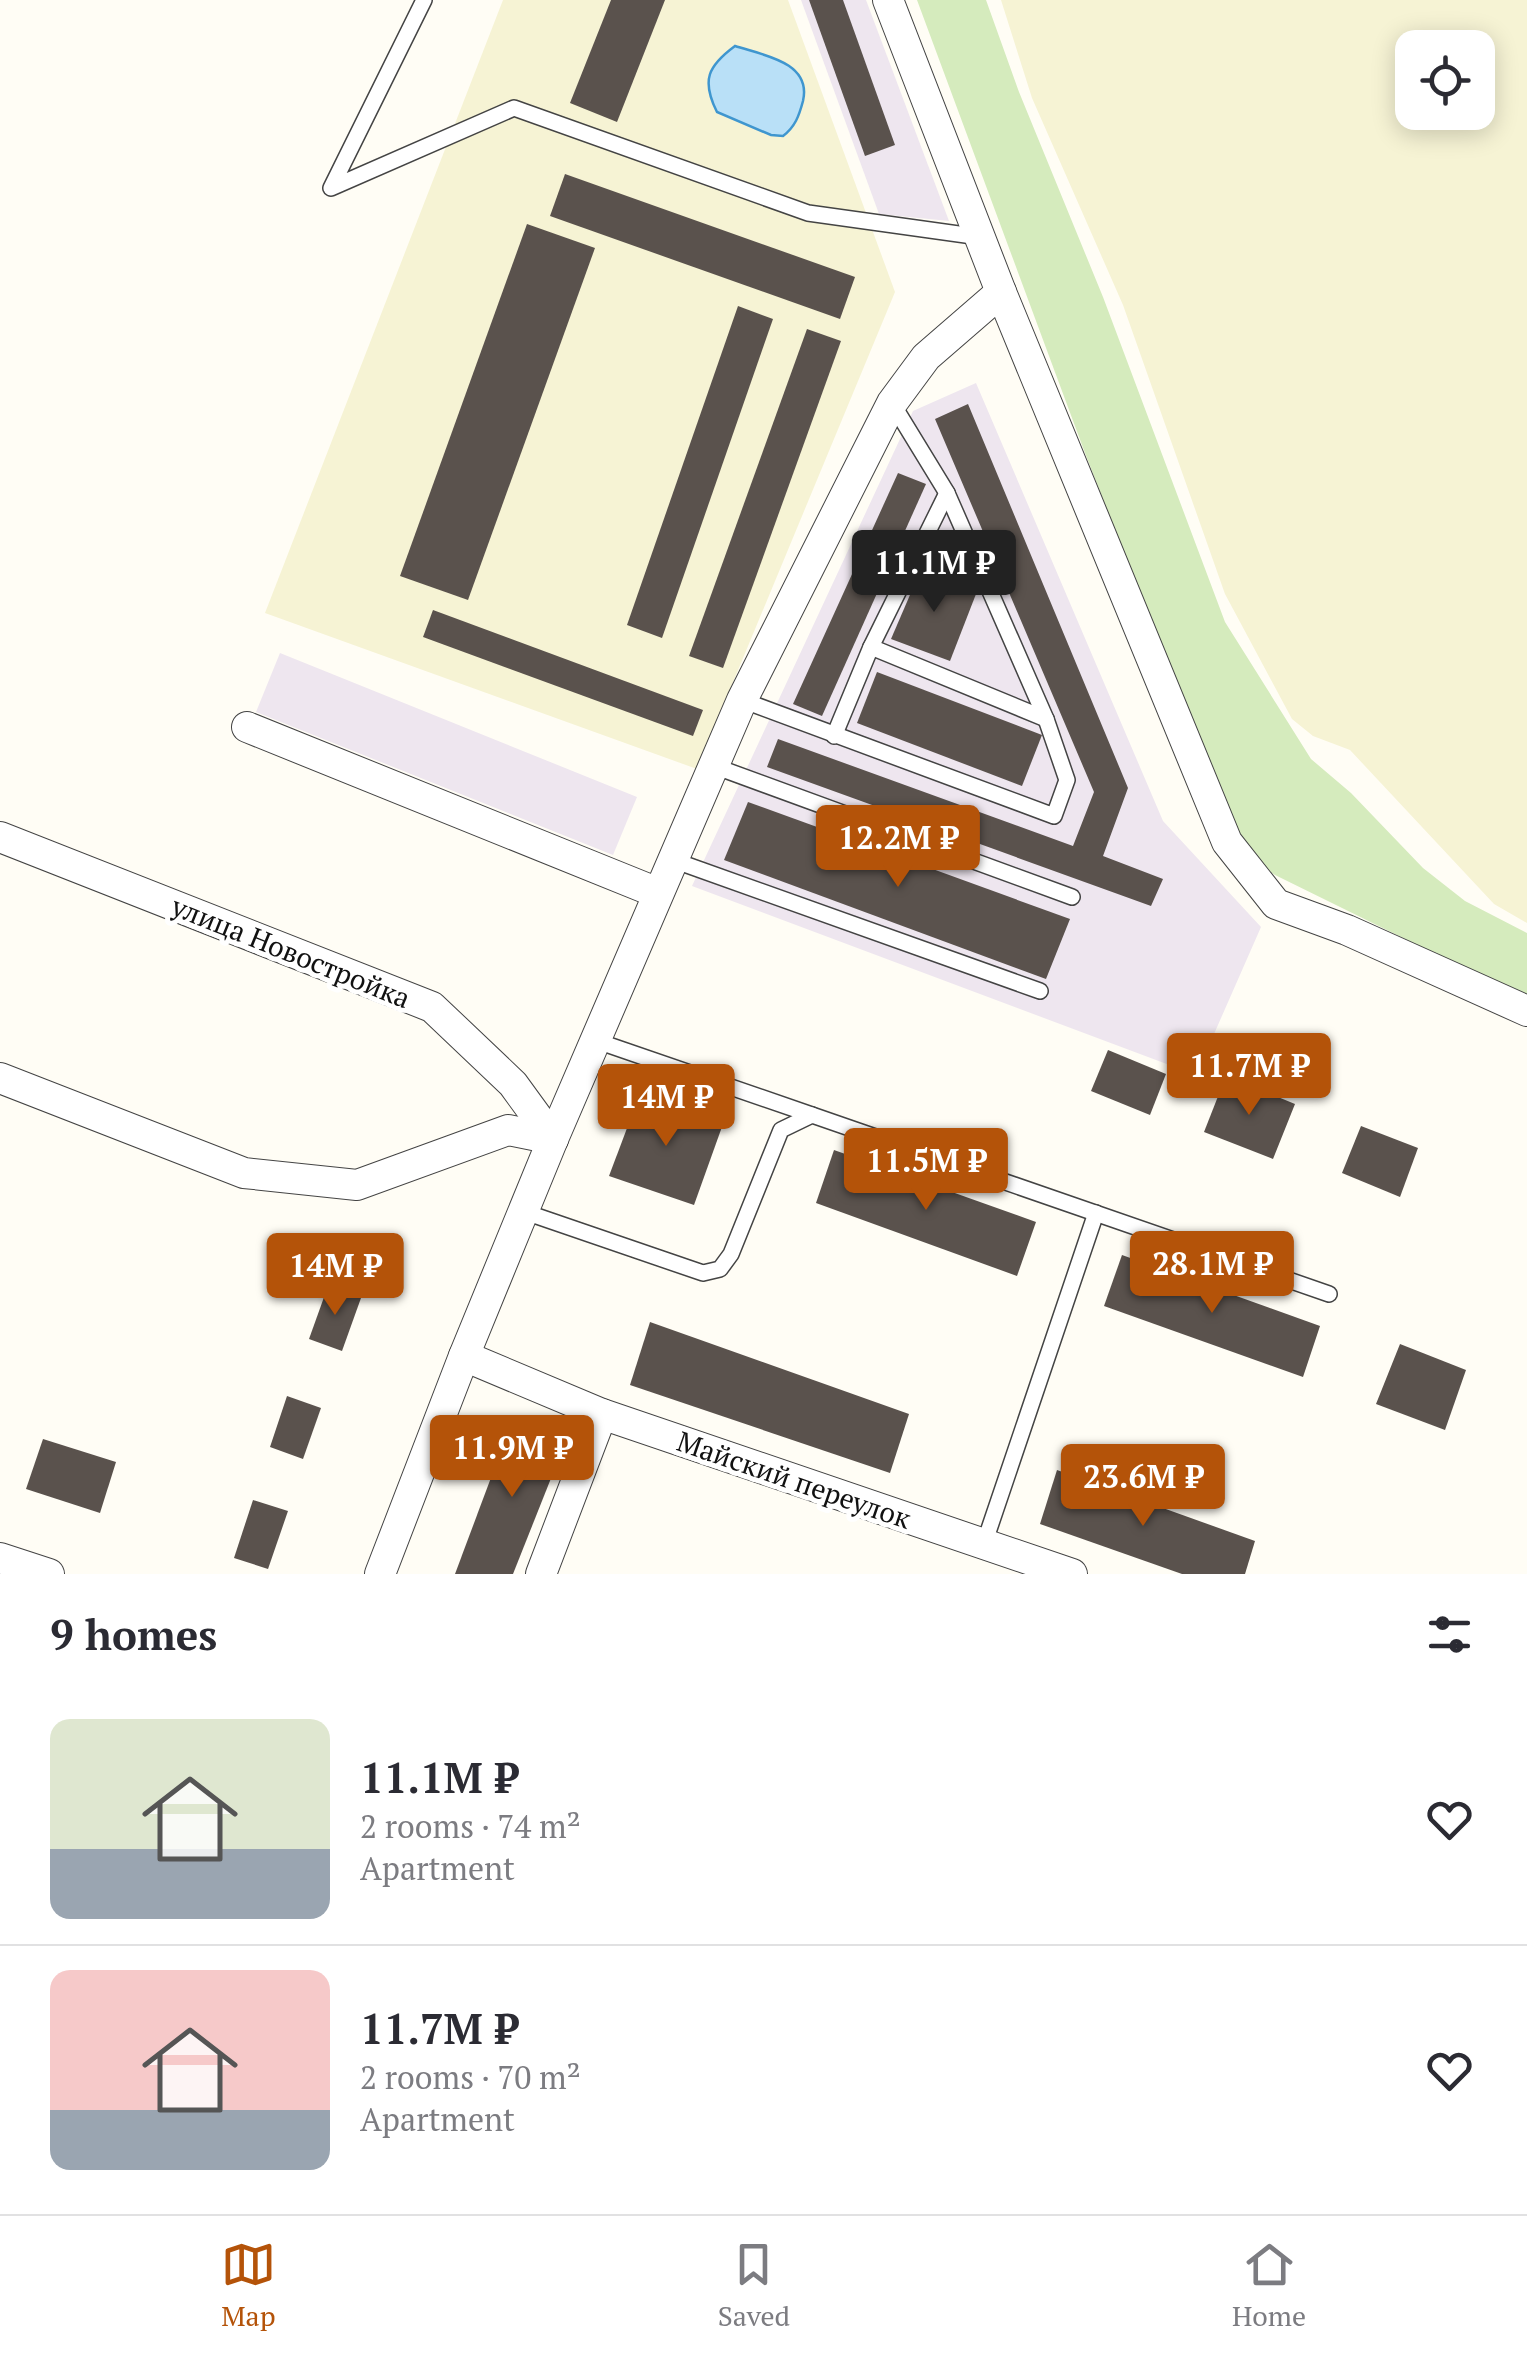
<!DOCTYPE html>
<meta charset="utf-8">
<style>
:root{--surface:#fff;--page:#f7f7f7;--text:#2b2b33;--muted:#7c7c81;--line:#e1e1e2;--accent:#b45309}
body{margin:0;font-family:"PT Serif",serif;background:var(--page);color:var(--text);height:100vh;display:flex;flex-direction:column;font-size:38px;white-space:nowrap}
*{box-sizing:border-box;margin:0}
p{font-size:32px;color:var(--muted)}
.icon{flex:none;width:55px;height:55px;fill:none;stroke:currentColor;stroke-width:2;stroke-linecap:round;stroke-linejoin:round}
.map{position:relative;height:1574px;overflow:hidden}
.side{display:flex;flex-direction:column;background:var(--surface);flex:1}
.side>*{flex:none}
.tools{position:absolute;left:1395px;top:30px;display:grid;gap:20px}
.tools a{display:grid;place-items:center;width:100px;height:100px;border-radius:20px;background:var(--surface);box-shadow:0 5px 25px #0003;font-size:50px}
.price{position:absolute;translate:-50% -85px;padding:0 22px;border-radius:10px;background:var(--accent);color:#fff;font-size:32px;line-height:65px;filter:drop-shadow(0 2px 5px #0008)}
.price::after{content:'';position:absolute;left:50%;top:60px;width:30px;height:22px;margin-left:-15px;background:inherit;clip-path:polygon(0 0,100% 0,50% 100%)}
.price.selected{background:#222;color:#fff}
ul{padding:0;list-style:none}
li{display:flex;align-items:center;gap:30px;height:250px;padding:0 50px}
li+li{border-top:2px solid var(--line)}
li span{display:grid;place-items:center;flex:none;width:280px;height:200px;border-radius:20px;color:#555}
li>.icon{margin-inline-start:auto}
span .icon{width:120px;height:120px;fill:#fffc;stroke-width:1}
li b{font-size:42px}
h2{display:flex;justify-content:space-between;align-items:center;height:120px;padding:0 50px;font-size:42px}
.tabs{display:flex;justify-content:space-around;align-items:center;height:140px;border-top:2px solid var(--line);background:var(--surface);font-size:28px;color:var(--muted)}
.tabs a{display:grid;justify-items:center;gap:5px}
.tabs .selected{color:var(--accent)}
.map>svg:first-child{display:block}
.industrial{fill:#eee6ef}
.farmland{fill:#f6f3d4;fill-rule:evenodd}
.green{fill:#d5ebbd}
.water{fill:#b9e0f7;stroke:#3f96cf;stroke-width:2.5}
.building{fill:#5a524d}
.lines{fill:none;stroke-linecap:round;stroke-linejoin:round}
.service-casing{stroke:#444;stroke-width:18}
.minor-casing{stroke:#444;stroke-width:32}
.service{stroke:#fff;stroke-width:15}
.minor{stroke:#fff;stroke-width:30}
.labels{text-anchor:middle;stroke-width:10;stroke-linejoin:round;paint-order:stroke}
.street-label{font-size:28px;fill:#111;stroke:#fff}
</style>
<div class="map">
<svg width="1527" height="1574" viewBox="0 0 1527 1574">
<rect width="100%" height="100%" fill="#fffdf5"/>
<g class="industrial">
<path d="M801,0H866L949,221L879,214Z"/>
<path d="M976,383L1163,821L1261,927L1196,1075L692,886L913,411Z"/>
<path d="M280,653L637,797L613,855L256,712Z"/>
</g>
<g class="farmland">
<path d="M503,0H788L895,292L697,769L265,613Z"/>
<path d="M1001,0H1527V923L1494,904L1350,750L1313,736L1292,719L1225,594L1123,305L1032,98ZM1412,48H1478V112H1412Z"/>
</g>
<path class="green" d="M917,0H986L1019,92L1103,297L1225,622L1311,759L1351,793L1423,868L1465,901L1527,933V999L1275,875C1240,849 1226,825 1214,784L1085,453Z"/>
<path class="water" d="M735,46C763,55 812,62 803,101C799,116 795,127 783,136L771,135L717,112C701,80 708,66 735,46Z"/>
<g class="building">
<path d="M611,0H665L617,122L570,103Z"/>
<path d="M809,0H843L895,145L865,156Z"/>
<path d="M565,174L855,277L840,319L550,216Z"/>
<path d="M527,224L595,248L468,600L400,576Z"/>
<path d="M738,306L773,319L662,638L627,625Z"/>
<path d="M807,329L841,341L723,668L689,656Z"/>
<path d="M968,404L1128,788L1103,856L1163,879L1151,906L767,767L778,739L1073,846L1094,792L935,419Z"/>
<path d="M898,473L926,484L822,716L793,704Z"/>
<path d="M922,567L976,594L950,661L891,639Z"/>
<path d="M433,610L703,710L693,736L423,637Z"/>
<path d="M877,672L1042,735L1022,786L857,723Z"/>
<path d="M748,802L1070,919L1046,979L724,860Z"/>
<path d="M1108,1050L1166,1074L1150,1115L1091,1091Z"/>
<path d="M1226,1076L1295,1104L1273,1159L1204,1132Z"/>
<path d="M641,1091L723,1124L694,1205L609,1176Z"/>
<path d="M1361,1126L1418,1148L1400,1197L1342,1173Z"/>
<path d="M834,1150L1036,1222L1017,1276L816,1203Z"/>
<path d="M1122,1255L1320,1326L1303,1377L1104,1306Z"/>
<path d="M328,1286L361,1298L342,1351L309,1339Z"/>
<path d="M650,1322L909,1414L890,1473L630,1385Z"/>
<path d="M1400,1344L1466,1370L1445,1430L1376,1404Z"/>
<path d="M287,1396L321,1408L303,1459L270,1447Z"/>
<path d="M514,1416L567,1438L513,1574H455Z"/>
<path d="M43,1439L116,1462L100,1513L26,1489Z"/>
<path d="M1057,1470L1255,1541L1245,1574H1182L1040,1524Z"/>
<path d="M253,1500L288,1511L268,1569L234,1558Z"/>
</g>
<g class="lines">
<defs>
<g id="service">
<path d="M424,0L331,188L514,108L808,213L980,237"/>
<path d="M871,647L1046,719"/>
<path d="M742,700L1054,816L1067,780L1046,719L947,493L892,403"/>
<path d="M834,736L871,647L947,493"/>
<path d="M714,766L1072,897"/>
<path d="M673,860L1040,991"/>
<path d="M597,1041L812,1115"/>
<path d="M525,1212L703,1273L720,1269L731,1254L781,1130L812,1115L1329,1294"/>
<path d="M984,1544L1096,1213"/>
</g>
<g id="minor">
<path d="M888,0L1001,292L1227,842L1276,904L1347,930L1527,1011"/>
<path d="M247,727L658,893"/>
<path d="M0,837L432,1007L513,1084L553,1139"/>
<path d="M0,1078L244,1173L357,1185L508,1130L553,1139"/>
<path d="M464,1356L602,1414L1072,1574"/>
<path d="M0,1558L49,1574"/>
<path d="M380,1574L464,1356L553,1139L742,700L892,403L926,357L1001,292"/>
<path d="M541,1574L602,1414"/>
</g>
</defs>
<use href="#service" class="service-casing"/>
<use href="#minor" class="minor-casing"/>
<use href="#service" class="service"/>
<use href="#minor" class="minor"/>
</g>
<g class="labels">
<g class="street-label">
<text transform="translate(291 952) rotate(22)" y="10">улица Новостройка</text>
<text transform="translate(794 1480) rotate(19)" y="10">Майский переулок</text>
</g>
</g>
</svg>
<div class="tools">
<a><svg class="icon" aria-label="locate" viewBox="0 0 24 24"><circle cx="12" cy="12" r="6"/><path d="M12 2v4M12 18v4M2 12h4M18 12h4"/></svg></a>
</div>
<b class="price selected" style="left:934px;top:615px">11.1M ₽</b>
<b class="price" style="left:898px;top:890px">12.2M ₽</b>
<b class="price" style="left:1249px;top:1118px">11.7M ₽</b>
<b class="price" style="left:666px;top:1149px">14M ₽</b>
<b class="price" style="left:926px;top:1213px">11.5M ₽</b>
<b class="price" style="left:1212px;top:1316px">28.1M ₽</b>
<b class="price" style="left:335px;top:1318px">14M ₽</b>
<b class="price" style="left:512px;top:1500px">11.9M ₽</b>
<b class="price" style="left:1143px;top:1529px">23.6M ₽</b>
</div>
<section class="side">
<h2>9 homes<svg class="icon" aria-label="filters" viewBox="0 0 24 24"><path d="M4 7h16M4 17h16"/><circle cx="9" cy="7" r="2"/><circle cx="15" cy="17" r="2"/></svg></h2>
<ul>
<li><span style="background:linear-gradient(#dfe7d0 65%,#9aa5b1 0)"><svg class="icon" aria-label="home" viewBox="0 0 24 24"><path d="M3 11l9-7 9 7M6 9v11h12V9"/></svg></span><div><b>11.1M ₽</b><p>2 rooms · 74 m²</p><p>Apartment</p></div><svg class="icon" aria-label="heart" viewBox="0 0 24 24"><path d="M12 20l-8-8c-3-5 5-10 8-4 3-6 11-1 8 4z"/></svg></li>
<li><span style="background:linear-gradient(#f6c9c9 70%,#9aa5b1 0)"><svg class="icon" aria-label="home" viewBox="0 0 24 24"><path d="M3 11l9-7 9 7M6 9v11h12V9"/></svg></span><div><b>11.7M ₽</b><p>2 rooms · 70 m²</p><p>Apartment</p></div><svg class="icon" aria-label="heart" viewBox="0 0 24 24"><path d="M12 20l-8-8c-3-5 5-10 8-4 3-6 11-1 8 4z"/></svg></li>
</ul>
</section>
<nav class="tabs">
<a class="selected"><svg class="icon" aria-label="map" viewBox="0 0 24 24"><path d="M3 6l6-2 6 2 6-2v14l-6 2-6-2-6 2zM9 4v14M15 6v14"/></svg>Map</a>
<a><svg class="icon" aria-label="saved" viewBox="0 0 24 24"><path d="M7 4h10v16l-5-4-5 4z"/></svg>Saved</a>
<a><svg class="icon" aria-label="home" viewBox="0 0 24 24"><path d="M3 11l9-7 9 7M6 9v11h12V9"/></svg>Home</a>
</nav>
